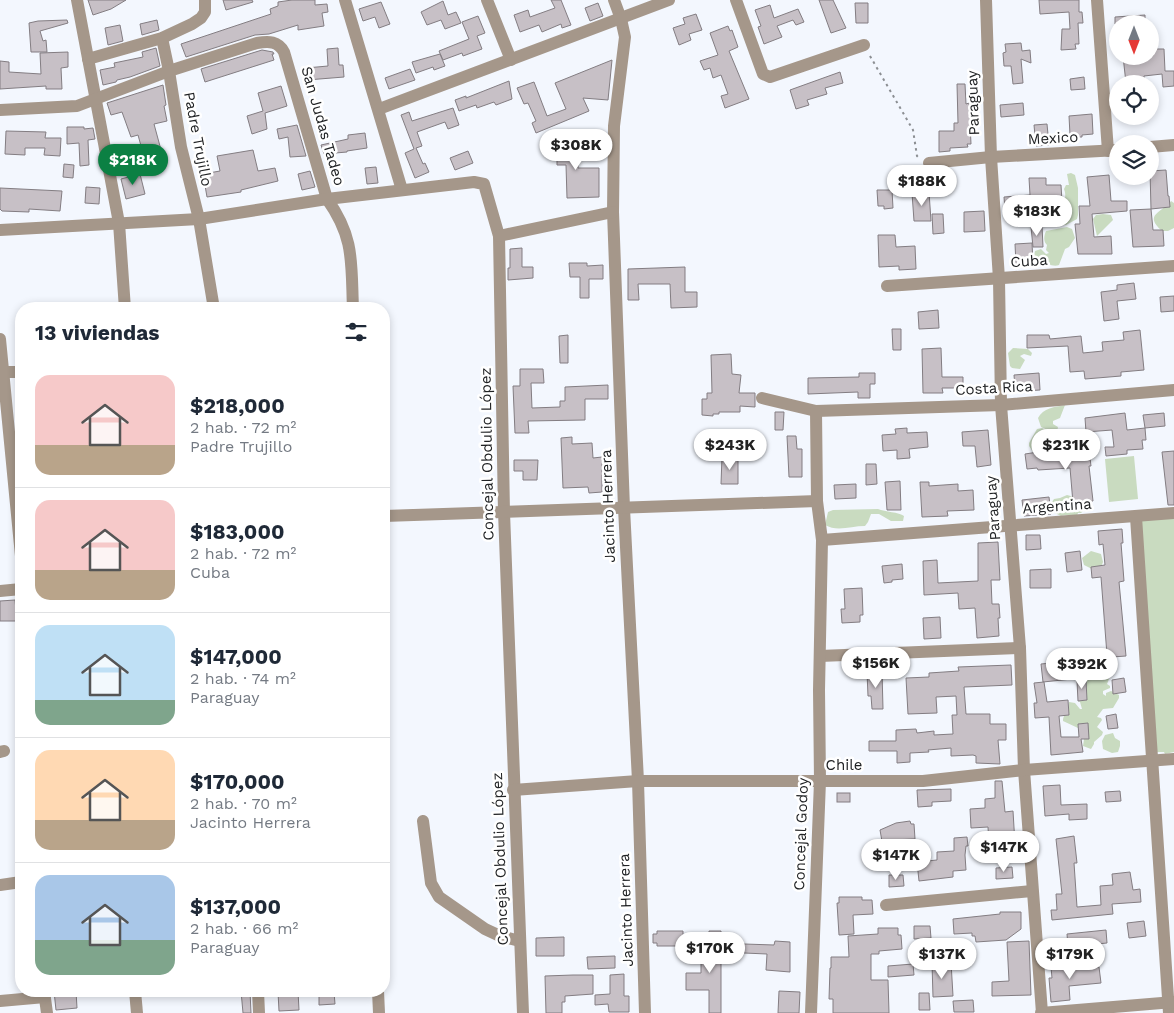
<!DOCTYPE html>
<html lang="es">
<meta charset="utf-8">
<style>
:root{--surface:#fff;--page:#f2f2f3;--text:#1f2937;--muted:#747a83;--line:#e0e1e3;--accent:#0b8043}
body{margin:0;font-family:"Work Sans",sans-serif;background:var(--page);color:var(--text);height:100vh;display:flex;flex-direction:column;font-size:19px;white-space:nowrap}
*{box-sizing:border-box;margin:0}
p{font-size:16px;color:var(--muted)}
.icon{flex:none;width:28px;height:28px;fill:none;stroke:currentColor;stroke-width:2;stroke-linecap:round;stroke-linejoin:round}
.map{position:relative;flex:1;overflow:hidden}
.sheet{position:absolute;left:15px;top:302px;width:375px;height:695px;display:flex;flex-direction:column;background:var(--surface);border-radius:20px;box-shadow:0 2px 8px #0003}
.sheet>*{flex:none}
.needle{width:32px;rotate:180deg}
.controls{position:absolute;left:1109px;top:15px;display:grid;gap:10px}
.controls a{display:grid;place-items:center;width:50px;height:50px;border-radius:50%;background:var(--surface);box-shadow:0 2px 8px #0003;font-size:25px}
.price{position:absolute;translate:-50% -42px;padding:0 11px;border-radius:18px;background:#fff;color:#222;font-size:16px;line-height:32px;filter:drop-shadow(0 1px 2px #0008)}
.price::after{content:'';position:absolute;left:50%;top:30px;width:15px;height:11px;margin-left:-8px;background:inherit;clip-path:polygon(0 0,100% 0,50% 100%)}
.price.active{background:var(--accent);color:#fff}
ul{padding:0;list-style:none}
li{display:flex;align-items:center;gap:15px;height:125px;padding:0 20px}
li+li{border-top:1px solid var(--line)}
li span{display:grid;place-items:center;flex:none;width:140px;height:100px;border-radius:15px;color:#555}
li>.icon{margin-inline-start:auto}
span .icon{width:60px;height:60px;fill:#fffc;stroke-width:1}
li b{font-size:21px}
h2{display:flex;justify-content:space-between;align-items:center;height:60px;padding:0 20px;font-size:21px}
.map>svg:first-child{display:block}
.green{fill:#c9dbc0}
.building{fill:#c7c0c6;stroke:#837d82}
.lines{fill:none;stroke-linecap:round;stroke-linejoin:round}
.path{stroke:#8b8e92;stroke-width:2;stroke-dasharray:2.5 4;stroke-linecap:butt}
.minor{stroke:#a5978a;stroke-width:12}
.labels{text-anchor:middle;stroke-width:5;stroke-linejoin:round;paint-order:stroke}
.street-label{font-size:15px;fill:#202224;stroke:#fff}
</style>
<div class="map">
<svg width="1174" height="1013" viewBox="0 0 1174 1013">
<rect width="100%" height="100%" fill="#f3f7fe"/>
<g class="green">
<path d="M1071,173L1075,175L1078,188V215L1077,219L1066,225L1056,222C1053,204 1070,205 1064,189L1066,185H1069L1067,174Z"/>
<path d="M1171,201L1174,203V228L1168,231H1162C1143,214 1162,213 1171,201Z"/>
<path d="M1103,214L1111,215L1113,220L1097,236L1093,219L1096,215Z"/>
<path d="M1067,227L1072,229L1075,238L1069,247L1065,249L1059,265C1051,268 1046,260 1038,262L1034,256L1035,251L1041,249L1046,254L1049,253L1046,250L1047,245C1043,241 1044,236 1046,231Z"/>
<path d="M1013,348L1028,349L1032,353L1031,356L1024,354L1020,356L1025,360L1020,369L1012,368L1010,366L1008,353Z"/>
<path d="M1065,405L1060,418L1053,421V424L1058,427L1057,432L1054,433L1041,427L1038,418C1043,408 1055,407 1065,405Z"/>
<path d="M1042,428L1055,434L1062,433L1065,435L1064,443L1059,452L1034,453L1029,446V443L1037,429Z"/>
<path d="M1134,456L1138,499L1109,502L1105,459Z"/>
<path d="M1067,495L1085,500L1089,505L1081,513H1078L1077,516L1065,515L1061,516L1051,511L1050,505L1054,499L1060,498Z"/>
<path d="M878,509C885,512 899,512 904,516L903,521H891L879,514H871L868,522L865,526C851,526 837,532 825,525L828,512L833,510Z"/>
<path d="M1174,517V752L1165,754L1164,752H1157L1140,520Z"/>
<path d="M1091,551L1101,554L1103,562L1101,567L1092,569L1084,565L1082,558Z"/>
<path d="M1091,653H1101L1108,659L1105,667L1107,669L1106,676L1109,679L1107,684L1110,686V688L1103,691V694L1106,696V693L1111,691L1119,695V698L1113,708L1103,709L1097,717L1101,718L1102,720L1097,727L1103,732L1102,735L1094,742V744L1091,749L1083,746L1084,739L1087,737L1088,723L1078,724V728L1063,721V719L1064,716L1069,715V702L1075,703L1080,709H1082L1080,702L1078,701L1087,700L1086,677L1090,668L1086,661Z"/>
<path d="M1113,733L1115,738L1120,741V746L1118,752L1112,753L1103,749L1102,741L1105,735Z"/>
</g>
<g class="building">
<path d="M88,0H126L111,9L93,15Z"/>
<path d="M223,0H252L253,2L226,10Z"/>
<path d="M292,0H315V5L327,4L328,12L322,13L324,26L298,30V25L269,34L255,35L186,57L181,44L271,14L270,9L278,6V2Z"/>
<path d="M551,0H561L571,25L562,28L561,24L542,32L539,25L520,32L514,15L528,10L530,17L555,8Z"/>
<path d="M819,0H833L846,28L831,33Z"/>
<path d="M1039,0H1079V12H1082L1083,23H1078L1079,44H1075L1076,49L1061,50L1062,29H1070L1069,12L1040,14Z"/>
<path d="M443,1L448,15L456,12L461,23L445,29L441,20L427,25L421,12Z"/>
<path d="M381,2L390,24L379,28L375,17L363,21L359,9Z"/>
<path d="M598,3L603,16L590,21L585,8Z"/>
<path d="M855,3H868V23H856Z"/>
<path d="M770,5L774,18L798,9L804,22L796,25L793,20L777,26L782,37L764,44L758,27L761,26L755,10Z"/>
<path d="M696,14L702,30L689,34L691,40L679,45L673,28L685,24L683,18Z"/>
<path d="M1145,15V24H1115V17Z"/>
<path d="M478,16L485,33L477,36L482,49L463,56L462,53L443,60L439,51L469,39L462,22Z"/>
<path d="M67,20L68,23L40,31L43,41L46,40L47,52H31L29,23L38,21Z"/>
<path d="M157,20L159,30L142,35L140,24Z"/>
<path d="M120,25L123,41L108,45L105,28Z"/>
<path d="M728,26L730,31L732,30L738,47L729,51L749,99L725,108L721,96L728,94L721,75L713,78L710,68L704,70L700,61L718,55L710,33Z"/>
<path d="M1021,43L1022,51L1030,50L1031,63L1021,59L1023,83L1013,84L1011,66H1004L1003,53L1006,52L1005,44Z"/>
<path d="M156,48L160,66L130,77L117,80L116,82L103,85L100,70L115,67L114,63L143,57L142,52Z"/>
<path d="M338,48L339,65H343L344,77L307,80L306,68L328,66L327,49Z"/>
<path d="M1153,49H1164L1165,71H1174V86L1163,87L1162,74L1144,76V82L1126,83L1123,56H1153Z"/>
<path d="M262,50L273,52L274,54H272L274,60L205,82L201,69Z"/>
<path d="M68,52V67L61,68L62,89H46V86L0,89V61L9,62V72L41,74L40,53Z"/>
<path d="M440,54L445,66L434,70L433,67L416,73L412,62Z"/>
<path d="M612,60L608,100L583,98L589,111L536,133L532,123L536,121L528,103L524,104L517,88L534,82L547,116L566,109L555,83Z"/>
<path d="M410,69L415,80L389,89L385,78Z"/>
<path d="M840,72L843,83L825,88L827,94L807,100L809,105L796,109L790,90Z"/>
<path d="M1084,77L1085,89L1071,90L1070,79Z"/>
<path d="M509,81L512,99L496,105L494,102L477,108L476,105L459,111L455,100L466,96V98Z"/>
<path d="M957,84H965L966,104L969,103L971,144H967L968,147L950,148V151L939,152V131H954V123H958Z"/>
<path d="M163,85L166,105L164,106L167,121L154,124L164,161L144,167L140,154L143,153L138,135L131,137L122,112L111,115L107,103Z"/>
<path d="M281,86L287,106L265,113L267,129L252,134L247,116L263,111L258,93Z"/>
<path d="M1023,103L1024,115L1001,117L1000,105Z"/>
<path d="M453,108L459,125L448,129L445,122L417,132L422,146L416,148L423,164L425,163L429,172L415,178L405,153L414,149L401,115L409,112L412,121Z"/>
<path d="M1092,114L1093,134L1082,135V137H1074V135H1070L1069,116Z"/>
<path d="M1047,124L1049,145L1036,146L1034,125Z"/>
<path d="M297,125L306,156L290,157L288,137L279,139L277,129Z"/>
<path d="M67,127H84V129L93,128L95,139L88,140L89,165L80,166L79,143L67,144Z"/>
<path d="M6,131L46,132L45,138H61L60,156L44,155L45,148H25V155L5,154Z"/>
<path d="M365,133L367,148L347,151V152L324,154L321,145L348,139V135Z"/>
<rect x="587" y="134" width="15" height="8"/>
<path d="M578,138V168H599V197L567,198L566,165H557V155L551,156L548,145Z"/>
<path d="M253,150L258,171L275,168L278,181L241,190V192L207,197L203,174L220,171L217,156Z"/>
<path d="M468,151L473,163L455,170L450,158Z"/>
<path d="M64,164L74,165L73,178L63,177Z"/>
<path d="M376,167L378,183L367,184L365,168Z"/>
<path d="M1166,170L1168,196H1169L1170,207L1151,209L1150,171Z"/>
<path d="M310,171L315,187L302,190L298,174Z"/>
<path d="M140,174L145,194L126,199L121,179Z"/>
<path d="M1109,175L1111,201H1127V211L1092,214L1094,237L1111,236L1112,254H1078L1075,224H1080L1079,206H1090L1087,177Z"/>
<path d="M1029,178H1046V185H1061L1062,202H1048V207L1005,210L1004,197L1030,195Z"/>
<path d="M86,187L100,188L99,204L85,203Z"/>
<path d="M0,188L62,191L60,211L29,209V212L2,211L0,209Z"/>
<path d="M877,190H892L893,208L884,209V206H878Z"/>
<path d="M929,192L931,221H914L912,193Z"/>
<path d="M1151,209L1153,230H1163L1164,246L1133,247L1130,210Z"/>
<path d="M984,211L985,231L964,232V212Z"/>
<path d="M932,214H943L944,233L933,234Z"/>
<path d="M1042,226L1043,247H1033L1031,227Z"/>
<path d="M878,235H895L896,247L915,246L916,269L899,270V266L879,267Z"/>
<path d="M1032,243L1033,263L1016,264L1015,244Z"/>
<path d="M522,248V267H533V278L508,280V268H510V249Z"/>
<path d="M569,263H587V266L603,265V279H589V298H580V277H570Z"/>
<path d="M685,267V292H697V307L671,308L670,284H638L639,300H628V269Z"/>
<path d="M1134,283L1136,299L1117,301L1119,319L1104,321L1101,292L1117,290V285Z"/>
<path d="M1174,296V311L1161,312L1160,297Z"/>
<path d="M938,310L939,328L919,329L918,312Z"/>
<path d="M892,329H901V350H893Z"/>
<path d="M1140,330L1144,370L1121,372V376L1085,379L1084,371L1070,372L1068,346L1027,348V335H1049L1050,339L1081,336L1083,353L1103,351L1102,342L1124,340L1123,332Z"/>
<path d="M568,335V363H560L559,336Z"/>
<path d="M941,348L942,377H963V388H942L943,393H923L922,349Z"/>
<path d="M731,354L732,374L741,375L739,393H755V407L740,406V412H719V414H713V416L702,415V399H707V393H712L711,355Z"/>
<path d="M520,369H543L544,383H531L532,408L560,407V401H565V387L608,385V399H585V420L528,421L529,433H515L513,386H520Z"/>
<path d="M859,373H875V384H870V398H858V392L808,394V378L859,377Z"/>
<path d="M1039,373L1040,390L1024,391V387L1015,388L1014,375Z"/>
<path d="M775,412H784L783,430H775Z"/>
<path d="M1125,413L1127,430L1145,428L1146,440H1142L1143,449L1127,450V454L1106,456L1105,447H1114L1112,430L1086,432L1085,418Z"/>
<path d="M1164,413L1165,426L1145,428L1143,415Z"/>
<path d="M907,428V433L927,432L928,447L909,449L910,458L897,459V450L883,451L882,435L896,434L895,429Z"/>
<path d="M988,430L991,465L977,467L975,446H963L962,432Z"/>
<rect x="714" y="432" width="9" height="19"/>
<path d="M787,436H796L797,449H802V477H789Z"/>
<path d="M572,437V444L592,443L593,458L602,457V492L589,493L588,487L563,488L561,438Z"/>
<path d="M1045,451V453L1070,451L1071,459L1090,458L1091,466H1089L1093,501L1073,503L1070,468L1038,470L1037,468L1027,469L1025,454Z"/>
<path d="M1174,451V505H1168L1162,452Z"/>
<path d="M722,457L738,458V484H721Z"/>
<path d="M514,460H538L537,480H523V471H514Z"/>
<path d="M866,464H876L877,484L866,485Z"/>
<path d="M900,481L901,510H887L885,482Z"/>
<path d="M920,482H929V486L958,484V491L973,490L974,510L947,511L948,516L922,517Z"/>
<path d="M856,484V498L835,499L834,485Z"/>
<path d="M1049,497L1051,514L1024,516L1022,500Z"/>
<path d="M1122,529L1123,543H1121L1124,581L1119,582L1126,656L1112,657L1111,654L1107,655L1101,577L1092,578L1091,567L1105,565L1103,544L1099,545L1098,531Z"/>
<path d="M1026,535H1040L1041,549L1026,550Z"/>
<path d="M998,542L1000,580H991L992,604H999L1000,618H998L999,636L977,638L975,608L959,609L958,593L924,595L923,561L937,560L938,583L978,581V543Z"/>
<path d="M1080,551L1082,570L1067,572L1065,553Z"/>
<path d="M902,564L903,579L892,580V582L884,583L882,566Z"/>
<path d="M1051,569V588H1030V570Z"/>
<path d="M862,588L863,615H860V622L842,623L841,609H845L844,589Z"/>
<path d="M15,600L17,621H0V601Z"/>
<path d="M940,617L941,638L924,639L923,618Z"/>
<path d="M1071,661L1072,679L1043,682L1041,664Z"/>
<path d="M1011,665L1012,685L964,687L966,714H990V724H1006V740H998L1000,764L976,763V756L973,755L951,756V748L928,750L929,752L910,753V762L897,763V751H869V741H896V730L916,729L917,733L934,731V735L953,734L952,715H957L956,696L936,697L937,713L908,714L906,678L929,677V673L959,671L958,667Z"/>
<path d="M882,671L883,709H872L871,696H868L867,672Z"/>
<path d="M1124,678L1126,692L1113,694L1112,680Z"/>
<path d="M1086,680L1087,700L1078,701L1077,681Z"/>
<path d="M1044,682L1047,702L1068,700L1069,715L1059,716L1061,737H1079L1078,724L1088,723L1089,739H1081L1083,752L1051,755L1049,717L1035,718L1034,703H1037L1034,683Z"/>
<path d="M1116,714L1118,728L1108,729L1106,716Z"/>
<path d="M995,781H1002L1005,812L1013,811L1015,844L989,846L988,827L971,828L970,809L985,808V799L995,798Z"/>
<path d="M1060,785L1061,805L1087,804V819L1069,820V814L1045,816L1043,786Z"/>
<path d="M951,789V801L932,802V806L918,807L917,790Z"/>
<path d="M1120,791L1121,801L1106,802L1105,792Z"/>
<rect x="837" y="793" width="13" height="9"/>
<path d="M910,821L911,824H914L915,839L891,840L892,851L883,847L880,830L896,823Z"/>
<path d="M1074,836L1077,863H1074L1077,907L1101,905L1100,886L1113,885L1112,874L1130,872L1133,890L1140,889L1141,902L1112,904L1113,914L1052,920L1051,910H1057L1056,894H1062L1056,839Z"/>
<path d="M967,837L968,846H966L965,855L966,870L953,871V877L919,881L917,862L937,860V852L954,851V838Z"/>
<path d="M1012,867L1013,878L996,879V868Z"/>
<path d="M889,875H903L904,886L889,887Z"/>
<path d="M839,897H862V900H872L873,914L853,915L854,934L839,935L837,903H839Z"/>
<path d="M1000,912H1021V929L1006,940L976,942L975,936H972V933L954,934L953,919L1000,914Z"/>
<path d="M1144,921L1146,936L1129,938L1127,923Z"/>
<path d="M914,926H930L931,938L914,939Z"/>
<path d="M878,928H898V935H901L902,949L879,951V954H871V980H888L889,1013H833V999H829L830,968H831V957H849L848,936L878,934Z"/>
<path d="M1106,930L1107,943L1068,947L1067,934Z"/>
<path d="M657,931H683V946H657V943H653V934H657Z"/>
<path d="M709,931H721V1013H709V990H686V973H701V958H709Z"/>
<path d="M564,937V956H536V938Z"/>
<path d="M775,941L790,942V972L766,970L767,954L744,953V944L774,945Z"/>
<path d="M1029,941L1031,995L992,996V982L1009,981L1007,942Z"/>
<path d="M615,956V968L588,969L587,957Z"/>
<path d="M1059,961H1068L1069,970L1099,967L1101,983L1069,986L1070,1000L1051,1002L1049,978H1052L1051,967L1059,966Z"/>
<path d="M951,962L953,996L933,997L932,963Z"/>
<path d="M913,964L914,975L888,977V966Z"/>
<path d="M624,974V996H629V1012H609L608,1004L595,1005V995L610,994V975Z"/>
<path d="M573,975H593V994L565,996V1002H562V1013H546L545,976Z"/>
<path d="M54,991H76L77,1008L56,1010Z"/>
<path d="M241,991H250L251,1013H243Z"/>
<path d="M293,991H298L299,1010L279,1011L278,992Z"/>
<path d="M779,991L800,992L799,1013H778Z"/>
<path d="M334,992L335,1004L319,1005V993Z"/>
<path d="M919,993H929L930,1010H919Z"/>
<path d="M973,1000L974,1012H954L953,1001Z"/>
</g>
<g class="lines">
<path class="path" d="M870,56L913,130L917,156L919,158"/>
<g class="minor">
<path d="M77,0L119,223L125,309"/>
<path d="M345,0L402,190"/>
<path d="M487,0L511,60"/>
<path d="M614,0L621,19L625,37L614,126L613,212L624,508L638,781L645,1013"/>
<path d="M736,0L763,74L770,77L864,45"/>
<path d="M986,0L991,157L999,279L1001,405L1020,648L1024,770L1042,1013"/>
<path d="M1097,0L1108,151"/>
<path d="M162,38L169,71L181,147L199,219L214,309"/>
<path d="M88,59L162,38L192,24L201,18L205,12V0"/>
<path d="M379,109L669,0"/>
<path d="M0,110L77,106L169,71L257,43C269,41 278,41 284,52L327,199C355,238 351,263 353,309"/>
<path d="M1150,147L1174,145"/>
<path d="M929,163L991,157L1118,150"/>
<path d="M0,230L199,219L327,199L474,182L484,184L499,236L504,512L523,1013"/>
<path d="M499,236L613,212"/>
<path d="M887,286L1174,266"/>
<path d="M0,339L21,556"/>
<path d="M0,372H21"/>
<path d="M762,398L816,411L1001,405L1174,390"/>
<path d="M384,516L817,501"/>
<path d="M1136,517L1169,1013"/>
<path d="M822,540L1174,513"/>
<path d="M0,591L21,589"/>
<path d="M820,656L1020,648"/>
<path d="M0,752L4,751"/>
<path d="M513,790L638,781H923L1024,770L1174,759"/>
<path d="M423,821L431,883L439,897L485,929L500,936L520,941"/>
<path d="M0,885L21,882"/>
<path d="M886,905L1032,891"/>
<path d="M44,991L47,1013"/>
<path d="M135,991L137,1013"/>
<path d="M258,991L259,1013"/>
<path d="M378,991L379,1013"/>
<path d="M0,1001L45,997"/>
<path d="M811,1013L820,781L819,690L822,540L817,501L816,411"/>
<path d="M1041,1013L1174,1002"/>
</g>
</g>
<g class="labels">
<g class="street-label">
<text transform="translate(973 103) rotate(-92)" y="5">Paraguay</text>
<text transform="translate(323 126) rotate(74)" y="5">San Judas Tadeo</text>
<text transform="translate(1053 138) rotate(-3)" y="5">Mexico</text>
<text transform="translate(198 139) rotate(79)" y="5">Padre Trujillo</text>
<text transform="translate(1029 261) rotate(-4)" y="5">Cuba</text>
<text transform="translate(994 388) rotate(-3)" y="5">Costa Rica</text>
<text transform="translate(487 454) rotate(-91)" y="5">Concejal Obdulio López</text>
<text transform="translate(608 506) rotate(-92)" y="5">Jacinto Herrera</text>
<text transform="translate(1057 506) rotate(-4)" y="5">Argentina</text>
<text transform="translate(993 508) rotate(-94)" y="5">Paraguay</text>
<text x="844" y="770">Chile</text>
<text transform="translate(801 834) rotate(-88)" y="5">Concejal Godoy</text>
<text transform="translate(500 859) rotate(-92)" y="5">Concejal Obdulio López</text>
<text transform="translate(626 910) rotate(-92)" y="5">Jacinto Herrera</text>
</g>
</g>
</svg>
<div class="controls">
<a><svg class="needle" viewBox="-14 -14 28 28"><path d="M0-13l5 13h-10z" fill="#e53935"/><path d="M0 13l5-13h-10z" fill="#747a83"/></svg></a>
<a><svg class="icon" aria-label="locate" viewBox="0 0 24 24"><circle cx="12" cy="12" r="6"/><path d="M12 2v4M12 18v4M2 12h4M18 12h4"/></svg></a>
<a><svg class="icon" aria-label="layers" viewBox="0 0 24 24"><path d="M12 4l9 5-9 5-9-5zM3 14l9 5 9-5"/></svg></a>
</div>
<b class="price" style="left:576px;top:171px">$308K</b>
<b class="price active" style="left:133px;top:186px">$218K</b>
<b class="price" style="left:922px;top:207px">$188K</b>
<b class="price" style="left:1037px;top:237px">$183K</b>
<b class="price" style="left:730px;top:471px">$243K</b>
<b class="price" style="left:1066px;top:471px">$231K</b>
<b class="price" style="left:876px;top:689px">$156K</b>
<b class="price" style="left:1082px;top:690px">$392K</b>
<b class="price" style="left:1004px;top:873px">$147K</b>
<b class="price" style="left:896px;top:881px">$147K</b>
<b class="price" style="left:710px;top:974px">$170K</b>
<b class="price" style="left:942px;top:980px">$137K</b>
<b class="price" style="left:1070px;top:980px">$179K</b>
<section class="sheet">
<h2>13 viviendas<svg class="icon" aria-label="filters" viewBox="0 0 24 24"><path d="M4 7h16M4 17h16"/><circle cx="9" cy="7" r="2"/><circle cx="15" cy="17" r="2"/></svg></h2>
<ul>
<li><span style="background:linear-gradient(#f6c9c9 70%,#b9a48a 0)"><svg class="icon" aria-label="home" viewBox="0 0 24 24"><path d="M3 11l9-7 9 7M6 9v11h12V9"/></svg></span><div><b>$218,000</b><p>2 hab. · 72 m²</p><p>Padre Trujillo</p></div></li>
<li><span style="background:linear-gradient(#f6c9c9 70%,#b9a48a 0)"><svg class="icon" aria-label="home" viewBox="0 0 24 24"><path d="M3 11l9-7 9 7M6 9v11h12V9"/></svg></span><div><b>$183,000</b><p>2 hab. · 72 m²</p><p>Cuba</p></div></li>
<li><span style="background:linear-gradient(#bfe0f5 75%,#7fa58c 0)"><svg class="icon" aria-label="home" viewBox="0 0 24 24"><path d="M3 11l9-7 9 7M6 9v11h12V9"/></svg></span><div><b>$147,000</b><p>2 hab. · 74 m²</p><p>Paraguay</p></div></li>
<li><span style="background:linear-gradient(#ffd9b3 70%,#b9a48a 0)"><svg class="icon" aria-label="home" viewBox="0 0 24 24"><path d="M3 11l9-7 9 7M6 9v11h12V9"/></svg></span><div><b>$170,000</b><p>2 hab. · 70 m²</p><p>Jacinto Herrera</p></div></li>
<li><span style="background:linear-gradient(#a9c7e8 65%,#7fa58c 0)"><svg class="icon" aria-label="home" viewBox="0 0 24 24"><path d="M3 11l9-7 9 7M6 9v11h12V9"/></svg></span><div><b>$137,000</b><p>2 hab. · 66 m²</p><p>Paraguay</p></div></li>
</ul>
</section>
</div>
